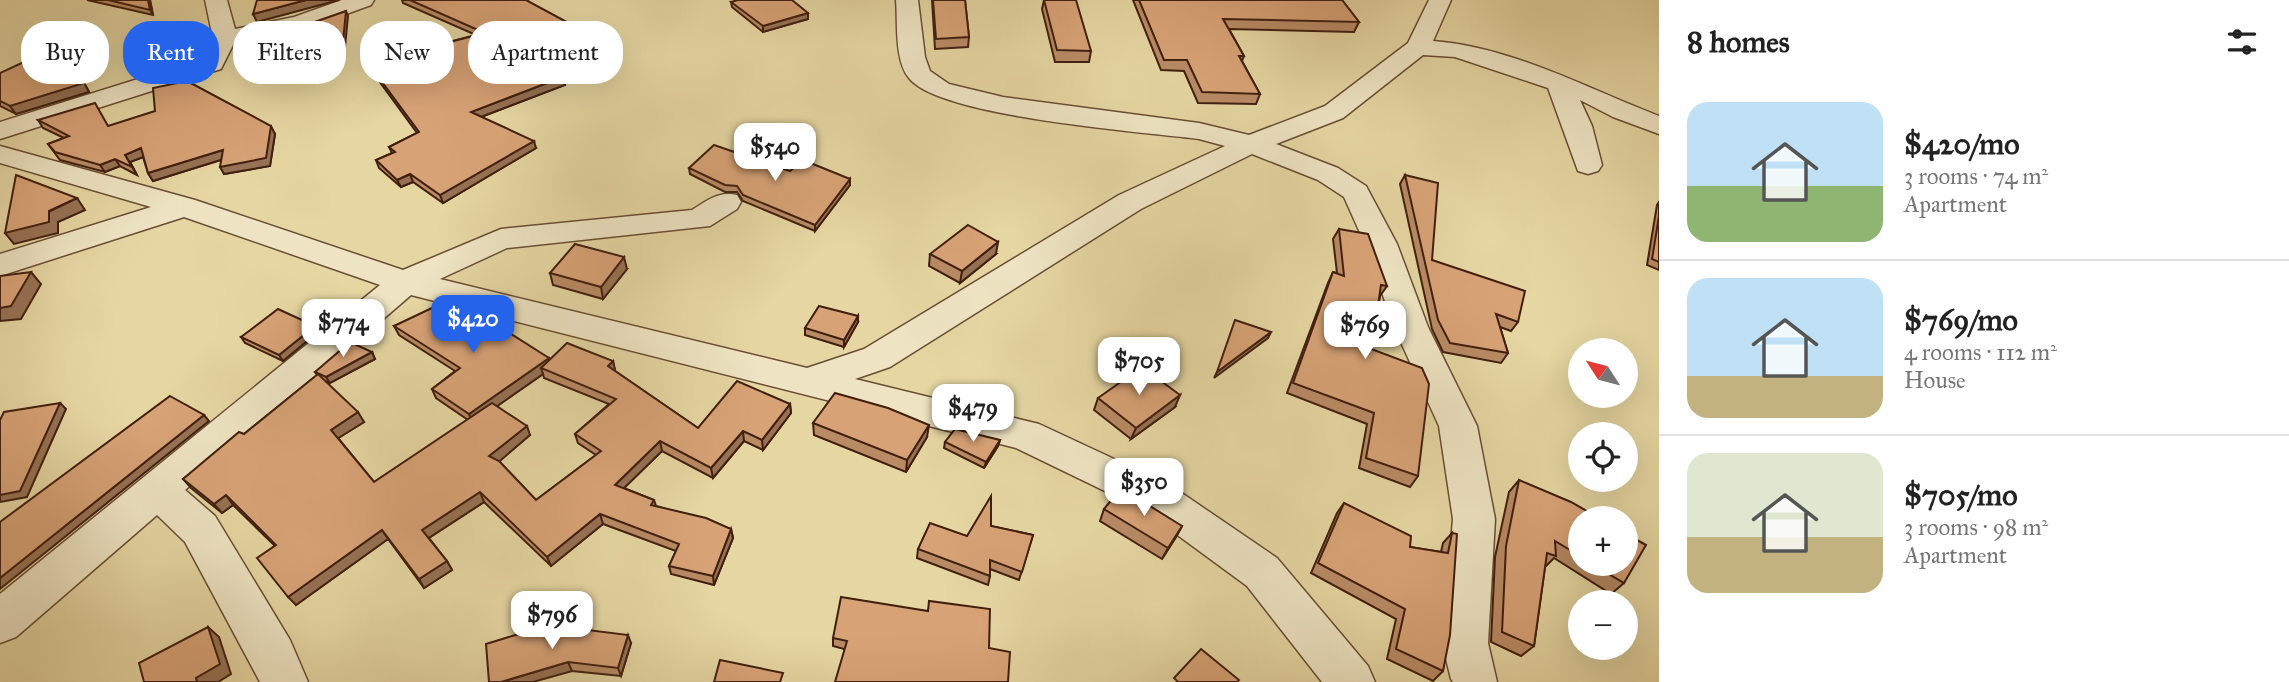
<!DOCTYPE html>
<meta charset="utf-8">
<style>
:root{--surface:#fff;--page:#f6f6f6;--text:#222;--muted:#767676;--line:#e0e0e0;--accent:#2563eb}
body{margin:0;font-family:"IM FELL Great Primer",serif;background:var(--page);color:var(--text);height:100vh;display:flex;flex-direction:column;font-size:26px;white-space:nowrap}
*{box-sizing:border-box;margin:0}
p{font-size:23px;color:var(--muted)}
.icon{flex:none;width:38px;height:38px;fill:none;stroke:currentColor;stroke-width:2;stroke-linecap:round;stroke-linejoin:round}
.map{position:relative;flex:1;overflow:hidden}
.details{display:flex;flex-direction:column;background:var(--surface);width:630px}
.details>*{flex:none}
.hud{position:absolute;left:21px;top:21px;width:665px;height:63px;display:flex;gap:14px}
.needle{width:46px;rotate:306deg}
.tools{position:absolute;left:1568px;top:338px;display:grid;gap:14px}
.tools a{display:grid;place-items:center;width:70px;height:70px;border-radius:50%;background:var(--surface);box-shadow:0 7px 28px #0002;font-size:35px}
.price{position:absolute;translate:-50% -60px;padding:0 16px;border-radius:14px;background:#fff;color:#222;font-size:23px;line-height:46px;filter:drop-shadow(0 2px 4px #0008)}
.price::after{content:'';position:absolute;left:50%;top:42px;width:21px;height:16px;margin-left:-10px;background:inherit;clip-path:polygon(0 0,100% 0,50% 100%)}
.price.on{background:var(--accent);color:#fff}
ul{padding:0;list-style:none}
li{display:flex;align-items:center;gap:21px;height:175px;padding:0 28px}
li+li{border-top:2px solid var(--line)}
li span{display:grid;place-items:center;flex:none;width:196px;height:140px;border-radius:21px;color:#555}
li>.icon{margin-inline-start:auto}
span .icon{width:84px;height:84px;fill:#fffc;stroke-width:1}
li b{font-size:30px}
h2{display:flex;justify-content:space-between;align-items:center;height:84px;padding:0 28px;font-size:30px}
.chip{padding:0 24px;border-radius:28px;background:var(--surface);box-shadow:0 7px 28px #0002;font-size:24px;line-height:63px}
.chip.on{background:var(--accent);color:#fff}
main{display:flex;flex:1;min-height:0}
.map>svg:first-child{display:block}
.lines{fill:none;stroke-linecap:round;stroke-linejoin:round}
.street-casing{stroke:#6a4d34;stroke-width:3}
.street{fill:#eee4c3;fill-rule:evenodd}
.wall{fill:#b98b65;stroke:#411f10;stroke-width:2;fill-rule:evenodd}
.shaded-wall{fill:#967153;stroke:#411f10;stroke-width:2}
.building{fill:#d7a276;stroke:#411f10;stroke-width:2}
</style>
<main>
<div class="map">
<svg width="1659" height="682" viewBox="0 0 1659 682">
<rect width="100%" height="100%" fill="#e5d6a2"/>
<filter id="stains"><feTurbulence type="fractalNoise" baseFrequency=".00286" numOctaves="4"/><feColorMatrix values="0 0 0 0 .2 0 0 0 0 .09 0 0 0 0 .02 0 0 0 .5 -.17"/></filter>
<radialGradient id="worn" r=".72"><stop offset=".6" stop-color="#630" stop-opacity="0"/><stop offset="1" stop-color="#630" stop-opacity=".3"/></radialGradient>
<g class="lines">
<defs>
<g id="street">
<path d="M205,0H227L235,29L294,17L342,0H374L371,5L308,28L234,43L221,69L0,139V122L202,59L213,38Z"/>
<path d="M896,0H918L925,57L930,71L949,84L1003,97L1199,123L1249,135L1325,106L1408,43L1429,0H1451L1433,41C1512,47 1586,88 1659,116V134L1613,117L1580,100L1592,126L1602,165L1598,171L1588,174L1578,171L1548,88L1455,57L1423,55L1343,118L1276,144L1338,168L1366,186L1397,244L1428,327L1477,426L1495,519L1488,643L1497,682H1453L1451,679L1442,643L1453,519L1439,426L1394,327L1365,244L1344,197L1318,180L1252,154L1141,209L890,367L855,379L1039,424L1170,485L1277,558L1368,666L1375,682H1322L1247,586L1142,509L1016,448L411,295L185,490L215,516L290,640L308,682H260L185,542L157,515L16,637L0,643V594L380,285L184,217L0,276V254L151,207L0,163V146L195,200L403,270L501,229L692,210C707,201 718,191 737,195L741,202L737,209L710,226L507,248L440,279L807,368L864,349L1119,195L1225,146L1199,139C1144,132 939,117 909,78C894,60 898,22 896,0Z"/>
</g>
</defs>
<use href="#street" class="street-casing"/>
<use href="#street" class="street"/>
</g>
<g class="wall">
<path d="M87,0H150L153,15Z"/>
<path d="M402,0H526L603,48L547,64L563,77L565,85L481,117L536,148L443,203L413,182L401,187L379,168L376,160L392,153L389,147L417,133L371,70L368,63L476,35L403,3Z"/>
<path d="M932,0H965L969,37L968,47L935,49Z"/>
<path d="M1044,0L1091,51L1089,62H1055L1042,9Z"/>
<path d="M1133,0H1342L1359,22L1354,32L1229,29L1244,56L1242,61L1260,94L1256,104L1198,103L1184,71L1161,70Z"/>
<path d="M731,2L808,13V19L763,32L732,7Z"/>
<path d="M96,63L101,71L82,79L89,92L16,114L0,106V73Z"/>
<path d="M38,120L109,126L275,134L270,166L224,174L221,160L153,181L148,173L143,157L130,162L137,175L120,166L105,172L60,160L48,144L64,138L43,128Z"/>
<path d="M689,168L790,171L850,179V185L815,231L743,201L737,192H725L690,174Z"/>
<path d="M1405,175L1432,260L1518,322L1511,331L1500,327L1508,353L1501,363L1443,352L1432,329L1400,184Z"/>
<path d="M1659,202V270L1647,265L1657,205Z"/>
<path d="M1339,229L1387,286L1380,296L1375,327L1369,338L1357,336L1355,343L1418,476L1410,487L1359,468L1367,424L1287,393L1328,283L1333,272L1337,273L1333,239Z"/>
<path d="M930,254H996L960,283L929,266Z"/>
<path d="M627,269L603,299L553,285L550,273Z"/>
<path d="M858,322L844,347L805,335V328Z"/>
<path d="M449,323L549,358L550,360L613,361L615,371L698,428L790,404L791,413L763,450L744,441L713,478L662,451L624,488L654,500L656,506L731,529L733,538L714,585L671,574L669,566L676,551L603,524L551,566L484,502L429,538L447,561L452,570L424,588L388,539L296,605L275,546L233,505L222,513L191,488L183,479L244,434L317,375L315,372L372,352L375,359L330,383L325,381L364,422L338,438L374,482L468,420L436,398L432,389L455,371L399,335L394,326ZM543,374L544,378L609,404L575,434L578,443L596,455L536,500L499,461L530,435L497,406Z"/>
<path d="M318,332L283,361L245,343L241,337Z"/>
<path d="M1098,398L1175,407L1131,439L1094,410Z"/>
<path d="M813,423L927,437L906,472L814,435Z"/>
<path d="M1000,440L998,446L984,468L944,448L945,442Z"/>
<path d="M1519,480L1580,518V564H1626L1624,583L1611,594L1554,558L1545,567L1534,646L1521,656L1491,642L1495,557L1509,492Z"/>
<path d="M1344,503L1410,547L1441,552L1443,543L1452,533L1443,671L1433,681L1387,659L1396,619L1311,573L1337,513Z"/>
<path d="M1104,509L1182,526L1176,537L1162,559L1100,521Z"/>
<path d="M991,526L1033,535L1019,580L990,569V576L988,585L917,558L918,549L967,536Z"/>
<path d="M990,609L844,649L833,646V638L928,611Z"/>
<path d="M548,625L631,643L621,676L572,671Z"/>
</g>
<g class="shaded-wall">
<path d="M148,0H150L153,15L150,10Z"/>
<path d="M306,0H339L257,22L253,14Z"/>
<path d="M346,11L348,16L345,47L245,58L243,52Z"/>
<path d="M808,13V19L763,32V26Z"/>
<path d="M602,41L603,48L542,66L540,58Z"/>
<path d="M96,63L101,71L82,79L89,92L16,114L10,106L76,71Z"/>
<path d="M563,77L565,85L473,120L471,112Z"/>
<path d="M271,126L275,134L270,166L224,174L220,167Z"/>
<path d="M534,141L536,148L443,203L440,195Z"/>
<path d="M141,148L146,156L130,162L137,175L125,155Z"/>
<path d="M223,150L227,158L153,181L148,173Z"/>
<path d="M115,159L120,166L105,172L100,165Z"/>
<path d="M410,174L413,182L401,187L397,180Z"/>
<path d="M850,179V185L815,231V225Z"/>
<path d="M77,198L85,210L58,222V233L14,244L5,233Z"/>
<path d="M998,242L996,254L960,283L962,271Z"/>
<path d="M624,257L627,269L603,299L601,287Z"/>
<path d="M31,272L41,284L21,319L0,321V308Z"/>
<path d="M858,316V322L844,347V340Z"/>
<path d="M315,326L318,332L283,361L279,355Z"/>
<path d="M1271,332L1268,338L1214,378L1217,372Z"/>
<path d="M372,352L375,359L330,383L326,377Z"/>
<path d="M549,358L552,367L541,368L543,374L473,423L469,414Z"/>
<path d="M613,361L615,370L610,375L608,366Z"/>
<path d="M1180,395L1175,407L1131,439L1136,428Z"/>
<path d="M60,403L66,409L27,497L0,502V495Z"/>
<path d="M790,404L791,413L763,450L762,440Z"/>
<path d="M358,412L364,422L337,439L331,430Z"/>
<path d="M204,415L209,421L0,589V578Z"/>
<path d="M929,425L927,437L906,472L907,460Z"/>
<path d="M527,426L530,435L494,466L489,456Z"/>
<path d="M743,431L744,441L713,478L711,468Z"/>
<path d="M1000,440L998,446L984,468L986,462Z"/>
<path d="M660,441L662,451L618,494L615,485Z"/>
<path d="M480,492L484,502L427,539L422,530Z"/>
<path d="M226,495L233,505L222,513L214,504Z"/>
<path d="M600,514L603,524L551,566L547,557Z"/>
<path d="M1182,526L1176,537L1162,559L1168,548Z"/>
<path d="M731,529L733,538L714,585L713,576Z"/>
<path d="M382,530L388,539L296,605L288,597Z"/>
<path d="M447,561L452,570L424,588L419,579Z"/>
<path d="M208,627L219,637L231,674L218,682H197L196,678Z"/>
<path d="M628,635L631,643L621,676L618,668Z"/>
<path d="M568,662L572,671L533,682H501Z"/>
</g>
<g class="building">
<path d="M108,0H148L150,10Z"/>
<path d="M257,0H306L253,14Z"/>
<path d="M410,0H526L602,41L540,58L563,77L471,112L534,141L440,195L410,174L397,180L376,160L395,152L389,147L419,132L368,63L485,33Z"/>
<path d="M738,0H792L808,13L763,26L731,2Z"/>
<path d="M933,0H965L969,37L936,39Z"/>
<path d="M1044,0H1076L1091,51L1057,50Z"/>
<path d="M1139,0H1342L1359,22L1223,19L1244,56H1239L1260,94L1202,92L1187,60H1164Z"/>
<path d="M346,11L343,41L243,52L247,37L306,25Z"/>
<path d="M67,42L96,63L76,71L84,83L10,106L0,101V73Z"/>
<path d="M187,81L271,126L266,158L220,167L223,150L148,173L141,148L125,155L132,167L115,159L100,165L55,152L48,144L69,136L38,120L95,103L108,126L155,111L153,88Z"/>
<path d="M714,145L790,171L803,160L850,179L815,225L743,195L737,186L725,185L689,168Z"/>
<path d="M16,175L77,198L49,211V222L5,233Z"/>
<path d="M1405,175L1438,183L1432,260L1525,291L1518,322L1496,314L1508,353L1450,343L1438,320Z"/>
<path d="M1659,216V262L1652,259Z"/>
<path d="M968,225L998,242L962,271L930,254Z"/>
<path d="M1339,229L1368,234L1387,286L1381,285L1375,327L1360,324L1355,343L1422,368L1429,384L1418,476L1366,458L1374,413L1293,383L1333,272L1344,276Z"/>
<path d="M575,244L624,257L601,287L550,273Z"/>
<path d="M31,272L11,306L0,308V276Z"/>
<path d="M819,306L858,316L844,340L805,328Z"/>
<path d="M434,307L449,323L470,308L549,358L469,414L432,389L460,368L394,326Z"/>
<path d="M278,309L315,326L279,355L241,337Z"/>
<path d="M1235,320L1271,332L1217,372Z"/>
<path d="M350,342L372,352L326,377L315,372Z"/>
<path d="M567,343L613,361L608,366L698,428L737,381L790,404L762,440L743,431L711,468L660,441L615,485L654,500L651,505L706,518L731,529L713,576L669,566L679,544L600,514L547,557L480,492L422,530L447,561L419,579L382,530L288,597L257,558L276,545L226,495L214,504L183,479L239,432L244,434L318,374L358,412L331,430L374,482L492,403L527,426L489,456L499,461L536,500L601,451L575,434L616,399L541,368Z"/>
<path d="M1142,367L1180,395L1136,428L1098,398Z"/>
<path d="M835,393L888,408L929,425L907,460L813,423Z"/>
<path d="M170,396L204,415L0,578V522Z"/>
<path d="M60,403L20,491L0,495V420L4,412Z"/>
<path d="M955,429L1000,440L986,462L945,442Z"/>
<path d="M1519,480L1571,502L1599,518H1580V556L1555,541L1556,556L1547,553L1534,646L1502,632L1506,546Z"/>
<path d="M1121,488L1182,526L1168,548L1104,509Z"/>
<path d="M991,496V526L1033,535L1022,572L990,560V576L918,549L930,523L967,536Z"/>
<path d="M1344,503L1411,536L1410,547L1448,553L1452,533L1457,534L1450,635L1443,671L1396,649L1405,609L1318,563Z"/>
<path d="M1626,534L1646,545L1624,583L1592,564H1626Z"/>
<path d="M841,597L928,611L929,601L990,609L989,648L1010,652L1008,682H835L847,641L833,638Z"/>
<path d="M548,625L628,635L618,668L568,662L501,682H489L486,644Z"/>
<path d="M208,627L220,664L196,678L197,682H144L139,663Z"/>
<path d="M1201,649L1239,680L1237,682H1178L1174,678Z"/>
<path d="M720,660L783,673L780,682H714Z"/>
</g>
<rect width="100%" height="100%" filter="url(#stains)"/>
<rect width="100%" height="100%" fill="url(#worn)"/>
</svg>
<div class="tools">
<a><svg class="needle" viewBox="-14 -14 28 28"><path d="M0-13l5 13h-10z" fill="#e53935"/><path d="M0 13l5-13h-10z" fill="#767676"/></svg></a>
<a><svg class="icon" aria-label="locate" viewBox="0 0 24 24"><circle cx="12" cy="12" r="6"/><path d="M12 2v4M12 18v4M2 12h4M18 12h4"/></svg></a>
<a>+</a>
<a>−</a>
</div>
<b class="price" style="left:775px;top:183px">$540</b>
<b class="price on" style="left:473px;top:355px">$420</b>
<b class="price" style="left:343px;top:359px">$774</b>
<b class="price" style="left:1365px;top:361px">$769</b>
<b class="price" style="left:1139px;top:397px">$705</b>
<b class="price" style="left:973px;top:444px">$479</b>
<b class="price" style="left:1144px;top:518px">$350</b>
<b class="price" style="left:552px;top:651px">$796</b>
<div class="hud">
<a class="chip">Buy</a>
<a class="chip on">Rent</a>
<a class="chip">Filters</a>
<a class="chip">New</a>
<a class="chip">Apartment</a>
</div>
</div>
<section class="details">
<h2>8 homes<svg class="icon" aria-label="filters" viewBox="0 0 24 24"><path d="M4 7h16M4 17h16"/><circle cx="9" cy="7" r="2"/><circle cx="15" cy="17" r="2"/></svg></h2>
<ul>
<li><span style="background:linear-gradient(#bfe0f5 60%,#8fb573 0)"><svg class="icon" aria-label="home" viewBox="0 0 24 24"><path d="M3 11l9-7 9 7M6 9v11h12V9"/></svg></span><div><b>$420/mo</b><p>3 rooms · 74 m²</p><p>Apartment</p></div></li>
<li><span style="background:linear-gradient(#bfe0f5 70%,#c2b280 0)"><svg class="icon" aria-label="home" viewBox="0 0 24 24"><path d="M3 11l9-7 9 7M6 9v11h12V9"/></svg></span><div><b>$769/mo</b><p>4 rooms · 112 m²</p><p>House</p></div></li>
<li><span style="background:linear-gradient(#dfe7d0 60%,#c2b280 0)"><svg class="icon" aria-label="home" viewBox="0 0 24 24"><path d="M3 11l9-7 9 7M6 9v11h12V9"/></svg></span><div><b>$705/mo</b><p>3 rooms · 98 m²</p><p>Apartment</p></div></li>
</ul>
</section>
</main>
